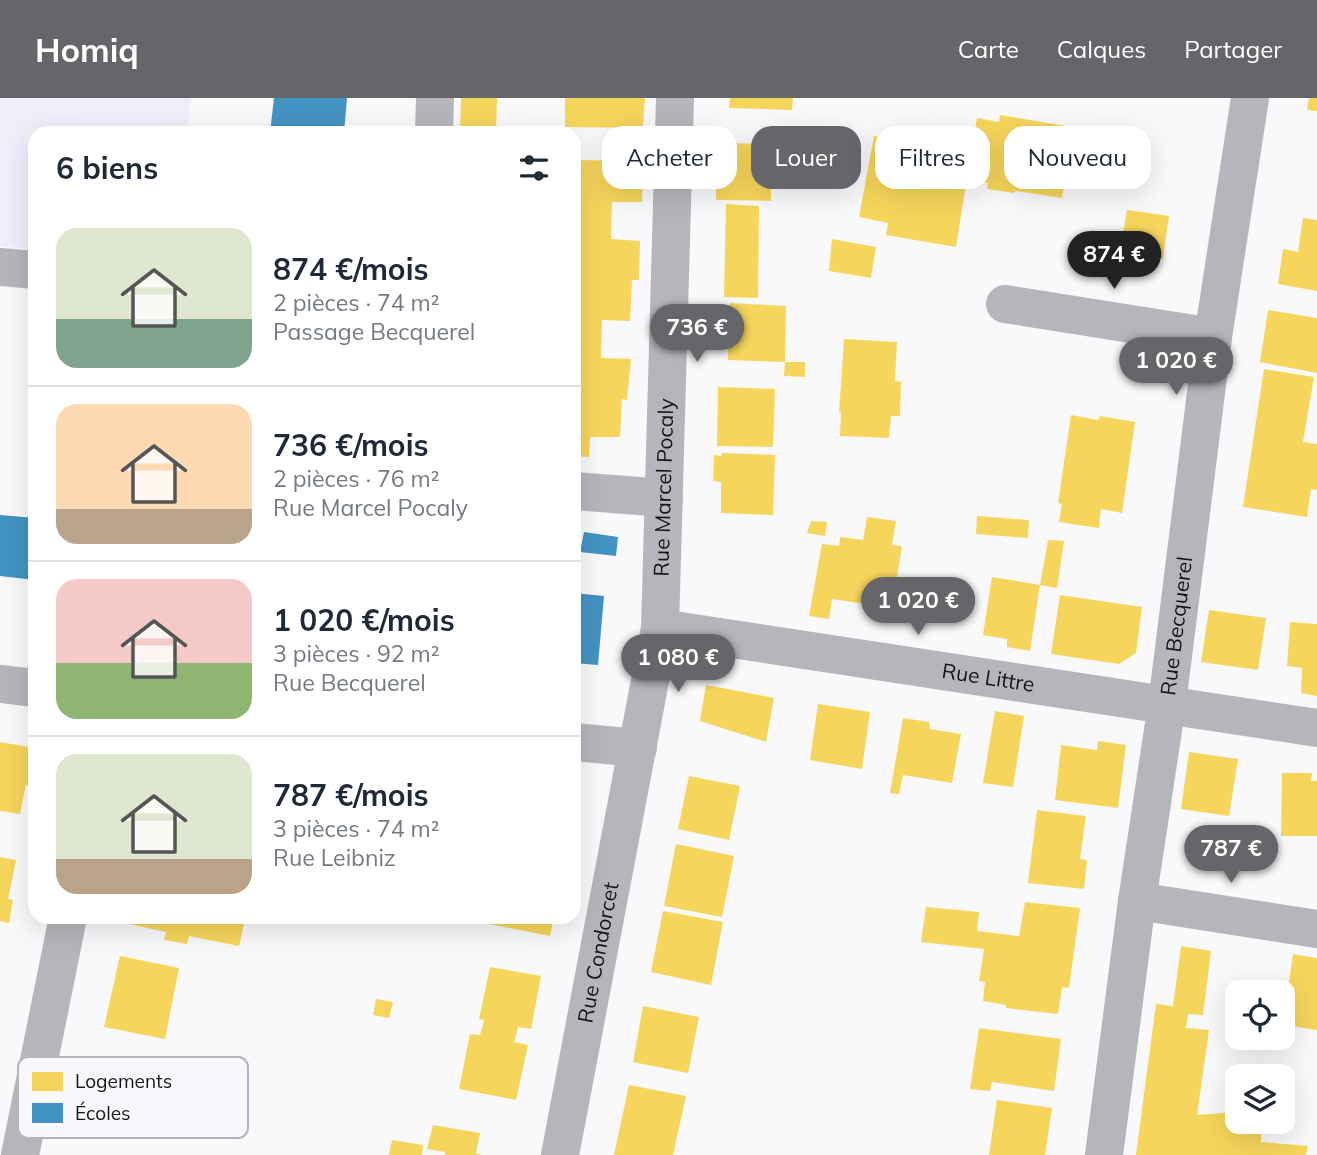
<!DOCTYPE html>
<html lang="fr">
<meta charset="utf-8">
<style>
:root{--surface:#fff;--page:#f2f2f3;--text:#1f2937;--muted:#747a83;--line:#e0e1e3;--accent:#65656a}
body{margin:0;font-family:Mulish,sans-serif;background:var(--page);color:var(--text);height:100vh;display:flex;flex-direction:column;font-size:26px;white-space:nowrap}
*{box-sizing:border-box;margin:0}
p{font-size:23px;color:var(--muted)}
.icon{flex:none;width:38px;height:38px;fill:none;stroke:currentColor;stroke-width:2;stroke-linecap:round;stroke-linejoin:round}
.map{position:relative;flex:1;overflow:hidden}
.details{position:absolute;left:28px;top:28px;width:553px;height:798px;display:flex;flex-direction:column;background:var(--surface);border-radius:21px;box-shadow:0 7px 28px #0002}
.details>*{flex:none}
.top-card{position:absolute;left:602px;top:28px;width:609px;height:63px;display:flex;gap:14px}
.controls{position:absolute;left:1225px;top:882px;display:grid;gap:14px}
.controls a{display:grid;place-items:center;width:70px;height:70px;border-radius:14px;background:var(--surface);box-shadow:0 7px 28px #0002;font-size:35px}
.price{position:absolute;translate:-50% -60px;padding:0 16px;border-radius:24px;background:var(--accent);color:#fff;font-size:23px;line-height:46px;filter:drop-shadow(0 2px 4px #0008)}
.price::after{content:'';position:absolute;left:50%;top:42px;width:21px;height:16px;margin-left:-10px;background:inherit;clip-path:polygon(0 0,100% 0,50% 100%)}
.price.active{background:#222;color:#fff}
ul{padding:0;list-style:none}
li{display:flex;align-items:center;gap:21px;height:175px;padding:0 28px}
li+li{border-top:2px solid var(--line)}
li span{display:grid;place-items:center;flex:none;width:196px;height:140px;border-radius:21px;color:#555}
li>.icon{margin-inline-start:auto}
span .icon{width:84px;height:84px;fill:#fffc;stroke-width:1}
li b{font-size:30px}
h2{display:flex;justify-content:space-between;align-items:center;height:84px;padding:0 28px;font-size:30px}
.tag{padding:0 24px;border-radius:21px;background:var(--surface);box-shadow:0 7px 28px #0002;font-size:24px;line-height:63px}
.tag.active{background:var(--accent);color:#fff}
header{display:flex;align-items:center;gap:42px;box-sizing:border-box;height:98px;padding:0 35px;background:var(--accent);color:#fff}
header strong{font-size:33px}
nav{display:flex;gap:38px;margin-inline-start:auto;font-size:24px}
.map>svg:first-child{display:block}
.green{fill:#eeeffb}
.homes{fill:#f6d55c}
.schools{fill:#4393c3}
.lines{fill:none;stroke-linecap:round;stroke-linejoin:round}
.minor{stroke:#b5b6bb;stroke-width:38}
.labels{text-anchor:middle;stroke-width:7;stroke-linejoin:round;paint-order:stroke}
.street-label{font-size:21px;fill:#15151c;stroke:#f8f8fc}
.key{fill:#f8f8fc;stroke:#b4b4b9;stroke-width:2}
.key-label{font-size:19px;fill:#15151c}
</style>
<header>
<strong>Homiq</strong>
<nav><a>Carte</a><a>Calques</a><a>Partager</a></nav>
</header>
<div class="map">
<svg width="1317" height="1057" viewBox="0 0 1317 1057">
<rect width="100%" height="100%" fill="#f9f9fb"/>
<path class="green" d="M0,0H191L187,35H35V152L0,148Z"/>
<g class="homes">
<path d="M461,0H497L496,35H460Z"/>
<path d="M565,0H645L643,30L565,29Z"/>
<path d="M730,0H793L792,12L729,10Z"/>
<path d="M1309,0H1317V13L1307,12Z"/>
<path d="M1000,17L1073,29L1062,100L1016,93L1014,95L987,91L988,85L967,81L977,20L999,24Z"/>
<path d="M801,30L839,31L837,49L801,48Z"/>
<path d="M874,38L907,44L902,68L967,80L956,149L886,137L888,125L859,119Z"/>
<path d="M717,45L771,46V103L716,102Z"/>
<path d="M574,62L643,63L642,104H612L611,141L640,143L639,182H632L630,223L602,222L601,260L631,261L627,302L622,301L620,339H590L589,359L574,358Z"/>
<path d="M726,106L759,108L758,200L724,199Z"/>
<path d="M1127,112L1169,118L1163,161L1120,154Z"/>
<path d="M1303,120L1317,122V193L1278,186L1283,151L1298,154Z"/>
<path d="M832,141L876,149L871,180L829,173Z"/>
<path d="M730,205L786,208L785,264L728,262L729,231L721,232L722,211L730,210Z"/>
<path d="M1268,212L1317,220V275L1260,264Z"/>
<path d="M844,241L897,244L895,283L901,284L900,318H891L889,340L840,338L841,315L839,314Z"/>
<path d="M785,264H805V279L784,278Z"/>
<path d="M1264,271L1314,279L1303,344L1317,346V392L1311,391L1307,419L1243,409Z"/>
<path d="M718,289L775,291L773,349L717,348Z"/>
<path d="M1071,317L1098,322L1100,318L1135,324L1122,415L1101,411L1099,430L1059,424L1062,406L1058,405Z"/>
<path d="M722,355L775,357L773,417L721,415V384L713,383L714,357L722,358Z"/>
<path d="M977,418L1029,422L1028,440L976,436Z"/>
<path d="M867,419L896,423L892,447L902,448L892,510L832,501L829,521L809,518L822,446L839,448L840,439L863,442Z"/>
<path d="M811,423L827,424L825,438L807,435Z"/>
<path d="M1048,442L1064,443L1057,490L1040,487L1030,553L1007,549V541L983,537L992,479L1040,487Z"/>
<path d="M1060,497L1142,509L1136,555L1119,566L1051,556Z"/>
<path d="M1209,512L1266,520L1258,572L1201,564Z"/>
<path d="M1290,524L1317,526V598L1301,595L1302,570L1287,568Z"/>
<path d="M706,587L774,600L766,644L700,623Z"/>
<path d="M818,606L870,614L862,671L810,662Z"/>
<path d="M995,613L1024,618L1013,689L983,685Z"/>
<path d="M903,620L929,624L930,631L961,636L952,685L903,677L899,696L890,695Z"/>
<path d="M1098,643L1126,647L1118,710L1055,702L1061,647L1097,652Z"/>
<path d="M0,644L34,650L28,687H26L20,716L0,713Z"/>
<path d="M1189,654L1238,661L1229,718L1181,711Z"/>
<path d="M1282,675H1312L1311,683H1317V738H1281Z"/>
<path d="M689,678L740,688L729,742L678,731Z"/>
<path d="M1037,712L1086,718L1080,761L1087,762L1084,791L1028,785Z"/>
<path d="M676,746L734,758L722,819L664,808Z"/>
<path d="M0,759L16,762L8,801L13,802L9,825L0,823Z"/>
<path d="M1025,804L1080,810L1069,890L1062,889L1058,916L1006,910V907L983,903L985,884L979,883L984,851L921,844L926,809L979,814L977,833L1019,838Z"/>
<path d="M663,813L723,824L711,887L651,874Z"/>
<path d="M127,819H209L244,826L239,848L189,838L187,846L164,842L166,834L125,825Z"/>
<path d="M490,819H554L550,838L489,826Z"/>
<path d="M1181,848L1211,853L1203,917L1188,916L1186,930L1209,932L1197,1017L1237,1014V1024H1261V1044L1308,1048L1306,1057H1136L1156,906L1173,908Z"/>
<path d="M1293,856L1317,860V932L1283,927Z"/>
<path d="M120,858L179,870L165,941L104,929Z"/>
<path d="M490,869L541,878L531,931L518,929L514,944L528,947L516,1002L459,991L470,936L480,937L484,922L479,921Z"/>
<path d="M376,901L393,904L389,920L373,917Z"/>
<path d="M643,908L699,919L688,975L633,964Z"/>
<path d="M979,930L1061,941L1054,993L992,984L990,993L970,991Z"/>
<path d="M97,964L149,974L137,1040L84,1028Z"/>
<path d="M629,987L686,998L673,1057H614Z"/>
<path d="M997,1002L1052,1010L1045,1057H989Z"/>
<path d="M433,1027L480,1035L476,1055L481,1057H445V1054L427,1051Z"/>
<path d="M392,1042L423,1047L422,1057H389Z"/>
</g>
<g class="schools">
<path d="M274,0H347L344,35H270Z"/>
<path d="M0,417L35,420V482L0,478Z"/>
<path d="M584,434L618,439L616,458L580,454Z"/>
<path d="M574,495L604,498L598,567L574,565Z"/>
</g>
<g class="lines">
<g class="minor">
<path d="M434,35L435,0"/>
<path d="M0,169L35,172"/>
<path d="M1005,206L1213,239"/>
<path d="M574,393L664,400"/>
<path id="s1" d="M660,530L1317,630"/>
<path d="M0,586L35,590"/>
<path d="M574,644L638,650"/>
<path d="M1137,803L1317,831"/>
<path d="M20,1057L68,819"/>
<path id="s2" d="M560,1057L660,530L675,0"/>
<path id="s3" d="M1104,1057L1137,803L1167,606L1213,239L1250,0"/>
</g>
</g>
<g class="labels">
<g class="street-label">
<text dy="7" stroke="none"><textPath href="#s2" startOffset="677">Rue Marcel Pocaly</textPath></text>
<text dy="7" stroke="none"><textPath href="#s3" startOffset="534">Rue Becquerel</textPath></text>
<text dy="7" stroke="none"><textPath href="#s1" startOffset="332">Rue Littre</textPath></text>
<text dy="7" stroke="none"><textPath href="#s2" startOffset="206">Rue Condorcet</textPath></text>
</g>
</g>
<rect x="18" y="959" width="230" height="81" rx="10" class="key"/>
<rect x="32" y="974" width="31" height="19" fill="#f6d55c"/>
<rect x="32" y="1005" width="31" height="20" fill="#4393c3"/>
<g class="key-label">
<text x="75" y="990">Logements</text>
<text x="75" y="1022">Écoles</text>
</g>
</svg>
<div class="controls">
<a><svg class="icon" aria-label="locate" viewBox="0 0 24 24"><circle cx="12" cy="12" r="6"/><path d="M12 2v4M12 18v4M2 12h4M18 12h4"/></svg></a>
<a><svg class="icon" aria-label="layers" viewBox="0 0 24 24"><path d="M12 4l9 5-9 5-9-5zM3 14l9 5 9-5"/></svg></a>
</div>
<b class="price active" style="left:1114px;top:193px">874 €</b>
<b class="price" style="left:697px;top:266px">736 €</b>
<b class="price" style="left:1176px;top:299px">1 020 €</b>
<b class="price" style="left:918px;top:539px">1 020 €</b>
<b class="price" style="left:678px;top:596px">1 080 €</b>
<b class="price" style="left:1231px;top:787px">787 €</b>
<div class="top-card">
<a class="tag">Acheter</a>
<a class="tag active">Louer</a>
<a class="tag">Filtres</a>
<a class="tag">Nouveau</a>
</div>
<section class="details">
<h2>6 biens<svg class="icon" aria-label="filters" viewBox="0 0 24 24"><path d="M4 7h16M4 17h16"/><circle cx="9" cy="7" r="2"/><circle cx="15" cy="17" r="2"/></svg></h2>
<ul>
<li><span style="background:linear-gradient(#dfe7d0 65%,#7fa58c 0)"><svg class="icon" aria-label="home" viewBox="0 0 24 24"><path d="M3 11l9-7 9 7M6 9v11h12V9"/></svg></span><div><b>874 €/mois</b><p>2 pièces · 74 m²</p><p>Passage Becquerel</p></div></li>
<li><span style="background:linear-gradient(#ffd9b3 75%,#b9a48a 0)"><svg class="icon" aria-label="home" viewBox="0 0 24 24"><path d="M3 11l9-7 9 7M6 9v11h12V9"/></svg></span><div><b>736 €/mois</b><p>2 pièces · 76 m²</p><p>Rue Marcel Pocaly</p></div></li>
<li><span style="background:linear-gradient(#f6c9c9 60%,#8fb573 0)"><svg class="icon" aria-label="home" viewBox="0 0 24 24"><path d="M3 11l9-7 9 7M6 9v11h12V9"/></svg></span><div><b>1 020 €/mois</b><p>3 pièces · 92 m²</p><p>Rue Becquerel</p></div></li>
<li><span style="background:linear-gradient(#dfe7d0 75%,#b9a48a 0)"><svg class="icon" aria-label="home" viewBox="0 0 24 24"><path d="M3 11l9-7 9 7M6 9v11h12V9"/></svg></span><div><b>787 €/mois</b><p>3 pièces · 74 m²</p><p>Rue Leibniz</p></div></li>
</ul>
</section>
</div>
